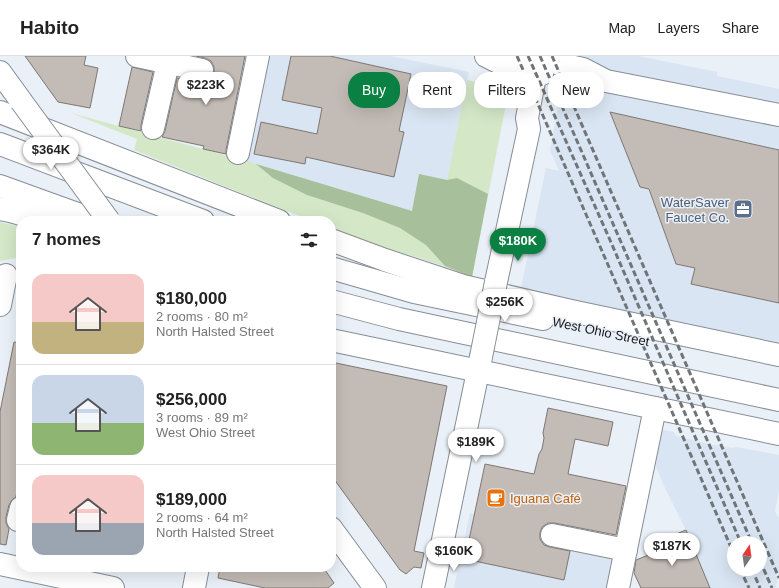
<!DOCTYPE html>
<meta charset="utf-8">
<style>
:root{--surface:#fff;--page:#f2f2f2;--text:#222;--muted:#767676;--line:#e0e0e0;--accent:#0b8043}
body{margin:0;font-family:Helvetica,sans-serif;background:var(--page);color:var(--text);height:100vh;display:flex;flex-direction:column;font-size:15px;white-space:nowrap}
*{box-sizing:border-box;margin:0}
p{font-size:13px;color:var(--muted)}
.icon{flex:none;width:22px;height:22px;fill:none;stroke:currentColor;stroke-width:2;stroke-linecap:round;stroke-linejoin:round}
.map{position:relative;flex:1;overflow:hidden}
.sheet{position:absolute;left:16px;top:160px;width:320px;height:356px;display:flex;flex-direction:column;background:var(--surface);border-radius:16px;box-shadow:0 4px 16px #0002}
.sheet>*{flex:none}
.guide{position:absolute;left:348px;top:16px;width:371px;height:36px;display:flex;gap:8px}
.needle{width:26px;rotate:13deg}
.fabs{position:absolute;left:727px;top:480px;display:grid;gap:8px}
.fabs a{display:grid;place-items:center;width:40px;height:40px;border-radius:50%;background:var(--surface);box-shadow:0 4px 16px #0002;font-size:20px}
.price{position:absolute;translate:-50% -34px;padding:0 9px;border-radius:14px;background:#fff;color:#222;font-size:13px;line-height:26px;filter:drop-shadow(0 1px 2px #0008)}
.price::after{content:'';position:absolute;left:50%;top:24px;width:12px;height:9px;margin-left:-6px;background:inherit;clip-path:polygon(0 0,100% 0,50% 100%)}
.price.active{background:var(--accent);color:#fff}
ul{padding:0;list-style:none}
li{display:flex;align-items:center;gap:12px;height:100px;padding:0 16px}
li+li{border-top:1px solid var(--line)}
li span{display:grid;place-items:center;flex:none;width:112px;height:80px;border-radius:12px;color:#555}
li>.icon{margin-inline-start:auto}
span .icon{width:48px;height:48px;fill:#fffc;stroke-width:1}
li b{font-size:17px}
h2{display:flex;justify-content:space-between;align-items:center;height:48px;padding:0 16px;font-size:17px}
.tag{padding:0 14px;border-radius:16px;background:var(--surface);box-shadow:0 4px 16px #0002;font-size:14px;line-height:36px}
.tag.active{background:var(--accent);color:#fff}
header{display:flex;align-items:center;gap:24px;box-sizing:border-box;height:56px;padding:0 20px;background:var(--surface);border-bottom:1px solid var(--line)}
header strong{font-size:19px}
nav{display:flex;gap:22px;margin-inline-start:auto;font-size:14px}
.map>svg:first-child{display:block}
.built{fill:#d9e5f2;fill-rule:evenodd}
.green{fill:#d4e8c8}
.forest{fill:#a8bf9b}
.building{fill:#c3bbb5;stroke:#7e7772}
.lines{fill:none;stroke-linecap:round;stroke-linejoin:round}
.minor-casing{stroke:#878d94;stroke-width:24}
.major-casing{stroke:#878d94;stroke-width:24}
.highway-casing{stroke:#878d94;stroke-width:24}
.minor{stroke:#fff;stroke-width:22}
.major{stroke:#fff;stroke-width:22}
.highway{stroke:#fff;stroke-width:22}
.rail{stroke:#707579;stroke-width:3;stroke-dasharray:6 3;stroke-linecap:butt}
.major-bridge-casing{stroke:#878d94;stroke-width:24;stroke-linecap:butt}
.major-bridge{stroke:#fff;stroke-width:22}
.labels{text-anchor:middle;stroke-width:3;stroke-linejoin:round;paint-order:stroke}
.service-label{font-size:13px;fill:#4e5e75;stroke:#e9f0f7;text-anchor:end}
.street-label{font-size:13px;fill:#141619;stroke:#e9f0f7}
.food-label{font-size:13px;fill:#c56008;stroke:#e9f0f7;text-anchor:start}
</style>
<header>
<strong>Habito</strong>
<nav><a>Map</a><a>Layers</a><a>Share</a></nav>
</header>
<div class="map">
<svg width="779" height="532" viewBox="0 0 779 532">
<rect width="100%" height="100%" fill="#e9f0f7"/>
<g class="built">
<path d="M258,0H390L469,16L447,124L412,155L237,103Z"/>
<path d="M563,0H638L717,16V20L779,33V290L655,261L576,245L521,232L546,112L559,115L550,94L559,46L586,51Z"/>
<path d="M658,373L674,376L676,380L709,388L733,392L736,391L779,399V435L775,454L777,460L779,461V516L776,532H710L686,474L664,430L652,401ZM734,487H760V513H734Z"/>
<path d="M470,457L546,473L544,487L624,505L618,532H454Z"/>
</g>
<g class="green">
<path d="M467,24L509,33L472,221C426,202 377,191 331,173V165H312L134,94L137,83L71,57L243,104L412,155L419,118L447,124Z"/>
<path d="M0,166L21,171V201L0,205Z"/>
</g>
<path class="forest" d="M256,108L412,155L419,118L447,124L457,122L488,138L472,221L445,210L426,189L400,172L363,157L307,139L273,122Z"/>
<g class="building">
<path d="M25,0H86L84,9L98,12L90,52L58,46Z"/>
<path d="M196,0H245L226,94V98L203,93L204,90L162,81L165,75L177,22L199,26H205L211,23L214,17V11L211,5L205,2Z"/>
<path d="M291,0H330L411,18L399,75L404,76L394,121L306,101L305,108L254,98L261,66L317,78L322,52L282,44Z"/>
<path d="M132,11L153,16L141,69V75L119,70Z"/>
<path d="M610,56L779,94V247L691,228L695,212L676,208L649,133L640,131Z"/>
<path d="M14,286L21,287V408L16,441L12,444L9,449L6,461V467L9,473L6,489L0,488V356Z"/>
<path d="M331,306L447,330L414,495L424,497L421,512L414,511L406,518L400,514L331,419Z"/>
<path d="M548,352L613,366L608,390L575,383L568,418L626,430L616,479L554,467H548L542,471L540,477V483L544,489L550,491L570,495L564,524L465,503L485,408L534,418L539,398L542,393L544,382L543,377Z"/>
<path d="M686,474L710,532H641L634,517L636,504L678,487L674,479Z"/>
<path d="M220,511H323L334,527L328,532H265L218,522Z"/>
</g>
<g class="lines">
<defs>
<g id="minor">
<path d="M137,0L202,14"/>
<path d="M486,0L502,8L542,18"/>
<path d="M525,0L583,13L606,25L779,59"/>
<path d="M153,72L168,7"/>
<path d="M238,97L258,0"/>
<path d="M0,249L6,219"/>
<path d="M331,284L779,378"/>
<path d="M18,464L21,452"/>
<path d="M552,479L626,494"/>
<path d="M194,532L198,511"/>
<path d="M618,532L655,352"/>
</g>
<g id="major">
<path d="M0,16L21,45"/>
<path d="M496,226L529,73L527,62L539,0"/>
<path d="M331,472L375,532"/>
<path d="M0,508L113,532"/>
<path d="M433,532L481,301"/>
</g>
<g id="highway">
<path d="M0,56L279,165"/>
<path d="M0,88L203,165"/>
<path d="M0,130L97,165"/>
<path d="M0,153L10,155L45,165"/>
<path d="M331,184L385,204L463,230L571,255L779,299"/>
<path d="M331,212L414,236L543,263"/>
<path d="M331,245L399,263L779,344"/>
</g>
</defs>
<use href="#minor" class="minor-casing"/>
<use href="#major" class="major-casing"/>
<use href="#highway" class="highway-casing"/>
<use href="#minor" class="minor"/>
<use href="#major" class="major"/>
<use href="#highway" class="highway"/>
<g class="rail">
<path d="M517,0L734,498"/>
<path d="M528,0L610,184L741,487"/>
<path d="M540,0L752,487"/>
<path d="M552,0L779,522"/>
<path d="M760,505L772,532"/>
<path d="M740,513L749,532"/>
<path d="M752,513L760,532"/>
</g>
<defs>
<g id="major-bridge">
<path d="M21,45L109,165"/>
<path d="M481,301L496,226"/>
</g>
</defs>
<use href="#major-bridge" class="major-bridge-casing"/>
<use href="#major-bridge" class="major-bridge"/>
</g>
<defs>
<symbol id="office-square" viewBox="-11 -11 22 22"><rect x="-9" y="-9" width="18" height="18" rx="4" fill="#5c6f8a" stroke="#e9f0f7"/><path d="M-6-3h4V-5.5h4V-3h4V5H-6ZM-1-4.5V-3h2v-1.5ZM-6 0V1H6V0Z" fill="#fff"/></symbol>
<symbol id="cafe-square" viewBox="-11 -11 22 22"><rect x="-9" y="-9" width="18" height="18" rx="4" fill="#e8710a" stroke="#e9f0f7"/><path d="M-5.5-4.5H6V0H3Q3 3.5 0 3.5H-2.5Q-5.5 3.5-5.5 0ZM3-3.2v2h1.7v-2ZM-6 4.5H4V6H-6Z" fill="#fff"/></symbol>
</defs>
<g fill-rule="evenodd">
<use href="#office-square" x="732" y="142" width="22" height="22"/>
<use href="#cafe-square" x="485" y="431" width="22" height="22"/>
</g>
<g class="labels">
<g class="service-label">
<text x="729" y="151">WaterSaver<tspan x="729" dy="15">Faucet Co.</tspan></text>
</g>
<g class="street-label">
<text transform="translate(601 275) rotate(12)" y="5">West Ohio Street</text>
</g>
<g class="food-label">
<text x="510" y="447">Iguana Café</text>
</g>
</g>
</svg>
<div class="fabs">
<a><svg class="needle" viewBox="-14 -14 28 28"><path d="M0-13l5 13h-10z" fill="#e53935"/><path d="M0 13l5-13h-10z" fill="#767676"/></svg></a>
</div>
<b class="price" style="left:206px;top:50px">$223K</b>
<b class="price" style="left:51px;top:115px">$364K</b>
<b class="price active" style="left:518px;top:206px">$180K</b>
<b class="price" style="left:505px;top:267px">$256K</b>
<b class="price" style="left:476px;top:407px">$189K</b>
<b class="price" style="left:672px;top:511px">$187K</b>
<b class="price" style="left:454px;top:516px">$160K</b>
<div class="guide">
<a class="tag active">Buy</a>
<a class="tag">Rent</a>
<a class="tag">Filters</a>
<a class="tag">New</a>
</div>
<section class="sheet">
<h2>7 homes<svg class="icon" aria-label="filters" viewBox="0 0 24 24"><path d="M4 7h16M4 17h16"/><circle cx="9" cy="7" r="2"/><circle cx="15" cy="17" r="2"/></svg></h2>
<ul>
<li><span style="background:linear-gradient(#f6c9c9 60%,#c2b280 0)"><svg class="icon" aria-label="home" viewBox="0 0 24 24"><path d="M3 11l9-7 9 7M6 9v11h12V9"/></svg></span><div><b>$180,000</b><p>2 rooms · 80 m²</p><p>North Halsted Street</p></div></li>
<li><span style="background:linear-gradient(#c9d6e8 60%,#8fb573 0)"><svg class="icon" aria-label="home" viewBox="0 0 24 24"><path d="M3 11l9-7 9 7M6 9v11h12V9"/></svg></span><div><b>$256,000</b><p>3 rooms · 89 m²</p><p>West Ohio Street</p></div></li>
<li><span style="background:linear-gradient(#f6c9c9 60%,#9aa5b1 0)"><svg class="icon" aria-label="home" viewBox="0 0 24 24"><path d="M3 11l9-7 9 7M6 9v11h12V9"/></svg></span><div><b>$189,000</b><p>2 rooms · 64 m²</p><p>North Halsted Street</p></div></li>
</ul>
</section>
</div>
